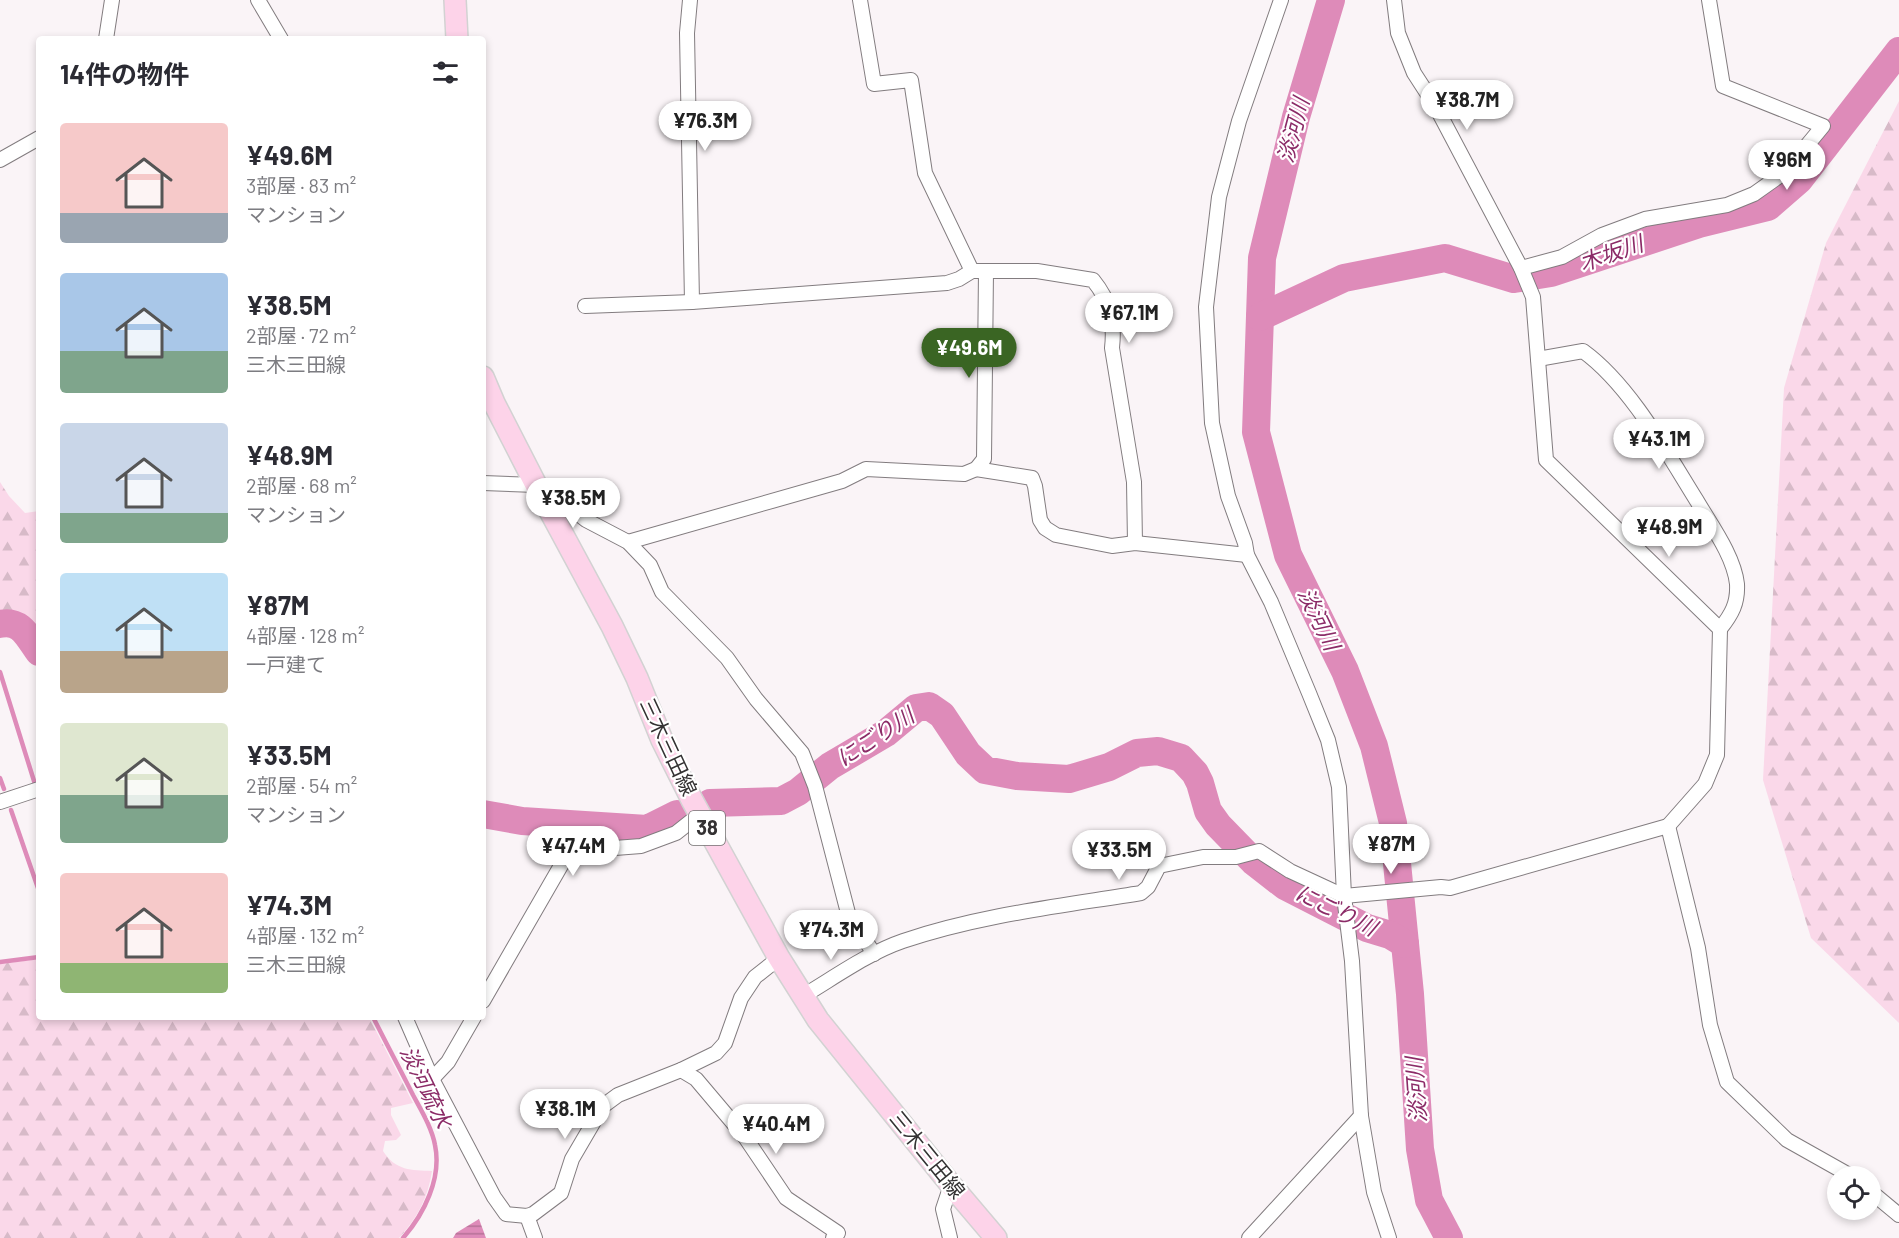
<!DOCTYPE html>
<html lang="ja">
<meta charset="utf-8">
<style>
:root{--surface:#fff;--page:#f7f7f7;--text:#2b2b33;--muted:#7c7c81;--accent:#3a6523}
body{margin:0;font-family:Barlow,"Noto Sans JP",sans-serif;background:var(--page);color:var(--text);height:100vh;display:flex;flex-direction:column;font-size:22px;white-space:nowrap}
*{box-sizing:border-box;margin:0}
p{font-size:20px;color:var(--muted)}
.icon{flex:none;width:33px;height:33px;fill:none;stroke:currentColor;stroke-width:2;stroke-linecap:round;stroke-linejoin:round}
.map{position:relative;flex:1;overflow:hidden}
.panel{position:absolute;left:36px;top:36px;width:450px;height:984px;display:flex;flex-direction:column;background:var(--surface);border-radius:6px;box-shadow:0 3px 9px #0003}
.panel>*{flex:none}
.buttons{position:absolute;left:1827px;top:1166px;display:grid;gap:12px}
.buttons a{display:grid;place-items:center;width:54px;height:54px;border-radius:50%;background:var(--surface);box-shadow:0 3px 9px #0003;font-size:30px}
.price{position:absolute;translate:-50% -51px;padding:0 14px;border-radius:21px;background:#fff;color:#222;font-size:20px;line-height:39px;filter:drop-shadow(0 2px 3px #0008)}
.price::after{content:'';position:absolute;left:50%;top:36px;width:18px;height:14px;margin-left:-9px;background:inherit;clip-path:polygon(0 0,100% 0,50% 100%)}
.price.on{background:var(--accent);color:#fff}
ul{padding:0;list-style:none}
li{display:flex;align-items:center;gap:18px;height:150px;padding:0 24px}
li span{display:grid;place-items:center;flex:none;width:168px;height:120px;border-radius:6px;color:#555}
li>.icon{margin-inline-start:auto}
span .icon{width:72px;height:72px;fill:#fffc;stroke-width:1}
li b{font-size:26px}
h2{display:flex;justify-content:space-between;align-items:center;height:72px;padding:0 24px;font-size:26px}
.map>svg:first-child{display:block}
.forest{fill:url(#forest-firs)}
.water{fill:url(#water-rules)}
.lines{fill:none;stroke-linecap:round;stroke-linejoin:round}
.stream{stroke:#de8bb9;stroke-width:4.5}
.river{stroke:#de8bb9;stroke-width:28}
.street-casing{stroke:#827c7f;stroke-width:16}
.primary-casing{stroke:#d2d2d2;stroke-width:24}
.street{stroke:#fff;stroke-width:14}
.primary{stroke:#fdd3e9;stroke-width:21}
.labels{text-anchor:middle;stroke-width:4.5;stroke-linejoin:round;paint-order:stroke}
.shield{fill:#fff;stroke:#717070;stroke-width:1.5}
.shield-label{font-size:20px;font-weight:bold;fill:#343233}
.street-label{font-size:21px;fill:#343233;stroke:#fff}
.water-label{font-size:22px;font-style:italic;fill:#8b2b67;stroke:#fff}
</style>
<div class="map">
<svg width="1899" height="1238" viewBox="0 0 1899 1238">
<defs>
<pattern id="forest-firs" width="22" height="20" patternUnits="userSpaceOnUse" patternTransform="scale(1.5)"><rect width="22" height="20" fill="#fad8e9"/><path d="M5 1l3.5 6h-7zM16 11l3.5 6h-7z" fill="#d7bac8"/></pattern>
<pattern id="water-rules" width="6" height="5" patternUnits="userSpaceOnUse" patternTransform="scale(1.5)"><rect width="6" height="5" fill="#de8bb9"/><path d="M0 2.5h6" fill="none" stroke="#b57297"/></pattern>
</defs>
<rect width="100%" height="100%" fill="#faf4f7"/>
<g class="forest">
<path d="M1899,101V1023L1811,938L1763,780L1784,388L1826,243Z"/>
<path d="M0,482L9,496L25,513L39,511V638L0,635Z"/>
<path d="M39,959V1017H369L413,1103L391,1108V1115L401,1135L396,1140L385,1141L383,1151C396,1171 411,1170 432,1171C428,1198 417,1218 399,1238H0V964Z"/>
</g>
<path class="water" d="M479,1219L486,1238H453L456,1233Z"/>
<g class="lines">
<g class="stream">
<path d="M0,672L39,797"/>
<path d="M0,778L4,789"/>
<path d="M11,810L39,891"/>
<path d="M0,962L39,957"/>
<path d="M373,1017C386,1043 400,1069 413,1095C421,1110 432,1128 435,1145C442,1178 424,1214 403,1238"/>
</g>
<g class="river">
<path d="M1331,0L1296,117L1262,258L1256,432L1288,555L1345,671L1374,746L1393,823L1410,994L1420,1149L1429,1200L1449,1238"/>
<path d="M1260,317L1344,278L1445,258L1514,279L1551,273L1699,224L1768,207L1799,180L1899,51"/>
<path d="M0,624C21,619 28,637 39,652"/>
<path d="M710,803L781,801L798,792L830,766L886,733L916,708L929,706L942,715L968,754L985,770L1017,776L1069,779L1109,767L1137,753L1158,751L1181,758L1195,773L1200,783L1208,811L1218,825L1254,862L1285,886L1367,928L1390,935L1405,944"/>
<path d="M483,814L522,821L647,829L677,814"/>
</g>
<defs>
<g id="street">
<path d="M258,0L281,39"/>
<path d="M690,0L687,33L692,302"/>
<path d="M1281,0L1239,121L1219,197L1206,307L1212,423L1228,496L1245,543L1247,555L1271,602L1309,693L1328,740L1339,787L1344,896L1352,961L1361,1116L1374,1192L1389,1238"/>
<path d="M1394,0L1398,33L1414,73L1436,107L1521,268L1533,297L1546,460L1720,629L1717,755L1705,784L1668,826"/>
<path d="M106,39L112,0"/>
<path d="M0,160L39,138"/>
<path d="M1521,268L1562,257L1602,235L1645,219L1727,205L1754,194L1785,172L1823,126L1723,86L1709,0"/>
<path d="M986,271H1037L1093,280C1110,301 1115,321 1112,348L1134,482L1135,543"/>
<path d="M585,306L692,302L947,283L959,279L972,271"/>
<path d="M1538,359L1583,351C1630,385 1667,453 1697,501C1711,525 1734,556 1737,584C1738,603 1732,614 1720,629"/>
<path d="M976,469L1032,478L1035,486L1040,520L1045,528L1056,535L1112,546L1135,543L1247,555"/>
<path d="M483,483L536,485L559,499L586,520L628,542L650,565L662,592L727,658L756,699L802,753L815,786L848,913L874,954"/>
<path d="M628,542L842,481L866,469L964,474L976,469L984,459L986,271H972L925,173L911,80L874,84L860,0"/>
<path d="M0,802L39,789"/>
<path d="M803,996C835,977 868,953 903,941C980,915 1061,906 1141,893L1148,887L1159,866L1203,857H1236L1259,851L1290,871L1344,896L1441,887L1450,888L1668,826L1698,948L1710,1025L1727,1082L1787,1140L1851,1176"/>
<path d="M483,1001L563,862L576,851L641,846L676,833L700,814"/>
<path d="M405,1017L432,1079L494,1197L506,1214L527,1216L533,1214L561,1193L572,1159L603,1106L618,1095L681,1070L716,1053L725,1043L741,998L755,977L779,958"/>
<path d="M681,1070L696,1079L745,1137L786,1198L838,1233L833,1238"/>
<path d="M432,1079L448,1062L474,1017"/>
<path d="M1870,1191L1899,1215"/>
<path d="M527,1216L535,1238"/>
<path d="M950,1238L943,1209L951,1185"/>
<path d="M1249,1238L1361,1116"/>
</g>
<g id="primary">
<path d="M455,0L457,39"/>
<path d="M483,377L494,403L536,485L612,626L637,678L662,740L692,800L779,958L818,1020L951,1185L996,1238"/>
</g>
</defs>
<use href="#street" class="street-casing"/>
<use href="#primary" class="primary-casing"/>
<use href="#street" class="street"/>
<use href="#primary" class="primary"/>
</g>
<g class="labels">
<rect class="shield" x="689" y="811" width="36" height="34" rx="4.5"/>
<g class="shield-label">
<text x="707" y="835">38</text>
</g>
<g class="street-label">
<text transform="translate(668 747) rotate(65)" y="7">三木三田線</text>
<text transform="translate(927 1155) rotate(51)" y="7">三木三田線</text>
</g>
<g class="water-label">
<text transform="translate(1293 130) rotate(-75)" y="8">淡河川</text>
<text transform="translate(1611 253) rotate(-19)" y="8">木坂川</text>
<text transform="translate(1319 619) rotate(64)" y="8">淡河川</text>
<text transform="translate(875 737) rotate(-33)" y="8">にごり川</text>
<text transform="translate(1336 910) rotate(26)" y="8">にごり川</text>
<text transform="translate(426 1087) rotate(64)" y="8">淡河疏水</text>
<text transform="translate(1416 1090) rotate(-94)" y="8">淡河川</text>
</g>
</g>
</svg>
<div class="buttons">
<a><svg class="icon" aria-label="locate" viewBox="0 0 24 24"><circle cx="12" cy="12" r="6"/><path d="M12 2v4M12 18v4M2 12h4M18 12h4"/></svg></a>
</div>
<b class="price" style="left:1467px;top:131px">¥38.7M</b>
<b class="price" style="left:705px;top:152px">¥76.3M</b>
<b class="price" style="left:1787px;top:191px">¥96M</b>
<b class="price" style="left:1129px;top:344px">¥67.1M</b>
<b class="price on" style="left:969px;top:379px">¥49.6M</b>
<b class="price" style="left:1659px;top:470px">¥43.1M</b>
<b class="price" style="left:573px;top:529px">¥38.5M</b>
<b class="price" style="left:1669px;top:558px">¥48.9M</b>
<b class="price" style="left:1391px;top:875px">¥87M</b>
<b class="price" style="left:573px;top:877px">¥47.4M</b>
<b class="price" style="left:1119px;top:881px">¥33.5M</b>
<b class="price" style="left:831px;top:961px">¥74.3M</b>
<b class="price" style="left:565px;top:1140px">¥38.1M</b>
<b class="price" style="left:776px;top:1155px">¥40.4M</b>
<section class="panel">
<h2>14件の物件<svg class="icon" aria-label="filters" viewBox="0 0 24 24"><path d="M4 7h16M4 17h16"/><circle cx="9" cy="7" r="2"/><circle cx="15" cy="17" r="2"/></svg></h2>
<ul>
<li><span style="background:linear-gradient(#f6c9c9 75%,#9aa5b1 0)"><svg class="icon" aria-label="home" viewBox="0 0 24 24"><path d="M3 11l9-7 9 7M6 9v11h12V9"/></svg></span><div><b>¥49.6M</b><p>3部屋 · 83 m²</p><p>マンション</p></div></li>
<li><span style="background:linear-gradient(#a9c7e8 65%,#7fa58c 0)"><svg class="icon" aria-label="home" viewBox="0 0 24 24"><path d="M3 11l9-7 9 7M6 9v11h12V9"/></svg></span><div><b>¥38.5M</b><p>2部屋 · 72 m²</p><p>三木三田線</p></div></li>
<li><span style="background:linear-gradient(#c9d6e8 75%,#7fa58c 0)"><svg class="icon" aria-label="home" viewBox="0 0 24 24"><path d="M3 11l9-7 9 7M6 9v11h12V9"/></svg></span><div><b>¥48.9M</b><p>2部屋 · 68 m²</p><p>マンション</p></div></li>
<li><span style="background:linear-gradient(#bfe0f5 65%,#b9a48a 0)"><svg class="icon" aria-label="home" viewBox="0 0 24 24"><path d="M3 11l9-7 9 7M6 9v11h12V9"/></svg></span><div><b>¥87M</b><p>4部屋 · 128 m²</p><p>一戸建て</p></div></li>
<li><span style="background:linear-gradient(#dfe7d0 60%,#7fa58c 0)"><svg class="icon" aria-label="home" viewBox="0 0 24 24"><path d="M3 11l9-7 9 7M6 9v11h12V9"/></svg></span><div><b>¥33.5M</b><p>2部屋 · 54 m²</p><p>マンション</p></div></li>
<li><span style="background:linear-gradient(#f6c9c9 75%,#8fb573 0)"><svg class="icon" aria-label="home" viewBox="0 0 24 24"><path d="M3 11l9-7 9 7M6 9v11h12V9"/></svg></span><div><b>¥74.3M</b><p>4部屋 · 132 m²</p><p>三木三田線</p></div></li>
</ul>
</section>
</div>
